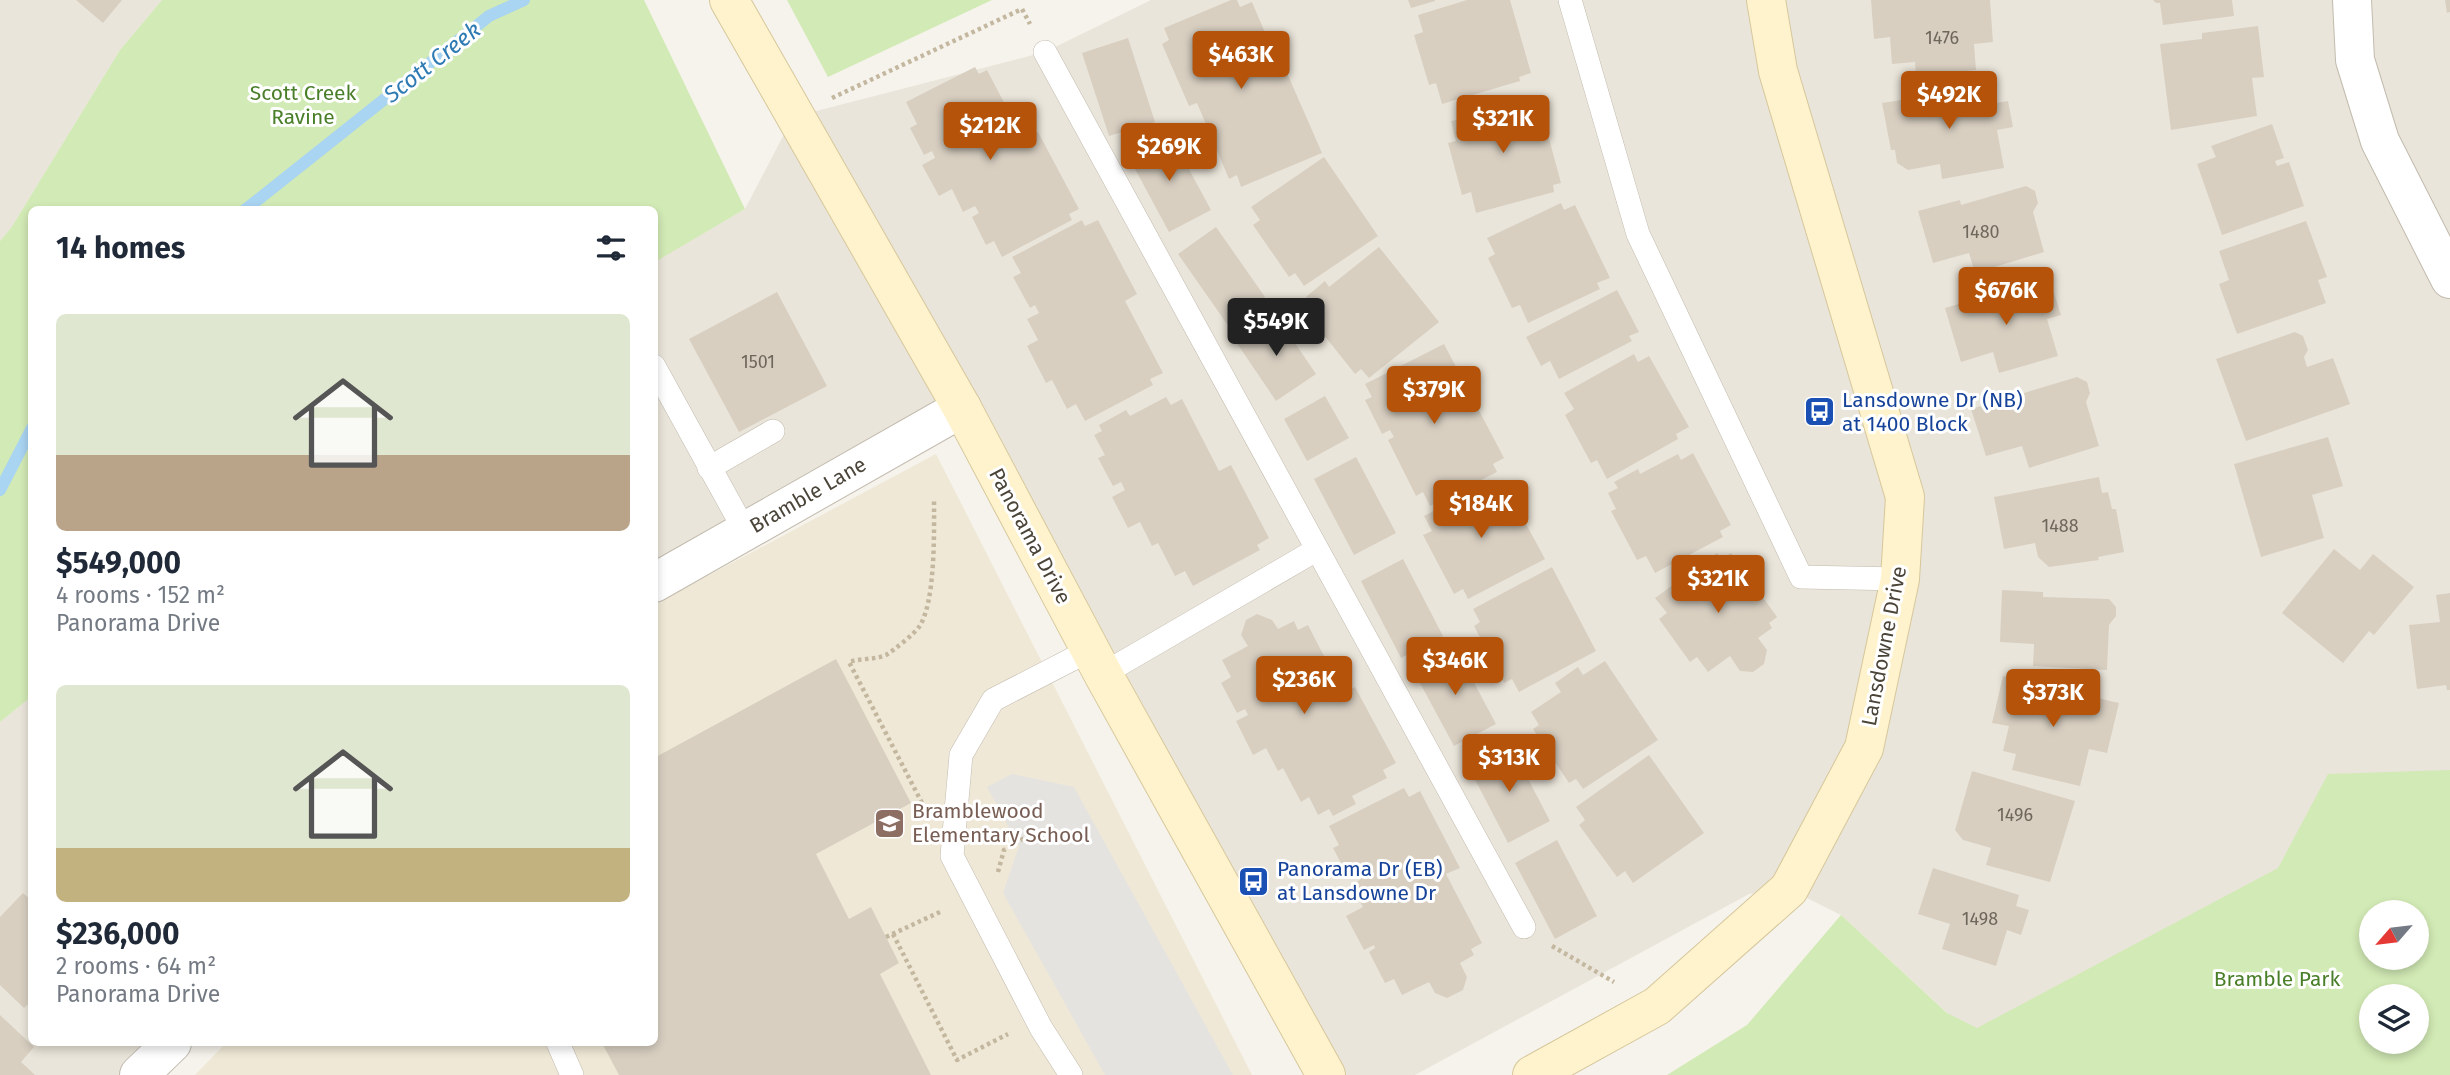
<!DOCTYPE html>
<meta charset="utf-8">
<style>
:root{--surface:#fff;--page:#f2f2f3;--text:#1f2937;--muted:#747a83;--accent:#b45309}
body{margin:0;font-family:"Fira Sans",sans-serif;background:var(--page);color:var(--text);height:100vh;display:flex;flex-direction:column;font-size:26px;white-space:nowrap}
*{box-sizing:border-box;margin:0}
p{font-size:23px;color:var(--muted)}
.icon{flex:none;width:38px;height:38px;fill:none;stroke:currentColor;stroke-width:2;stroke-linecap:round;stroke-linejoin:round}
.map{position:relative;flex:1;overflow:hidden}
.details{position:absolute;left:28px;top:206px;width:630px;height:840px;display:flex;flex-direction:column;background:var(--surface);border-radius:10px;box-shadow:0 4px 10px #0003}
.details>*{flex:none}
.needle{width:46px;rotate:242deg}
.controls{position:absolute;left:2359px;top:900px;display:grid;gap:14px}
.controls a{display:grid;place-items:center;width:70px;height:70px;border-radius:50%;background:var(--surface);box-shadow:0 4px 10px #0003;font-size:35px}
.price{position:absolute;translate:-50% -60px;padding:0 16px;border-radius:7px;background:var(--accent);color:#fff;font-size:23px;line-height:46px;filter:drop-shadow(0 2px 4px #0008)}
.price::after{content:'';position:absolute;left:50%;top:42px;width:21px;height:16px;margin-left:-10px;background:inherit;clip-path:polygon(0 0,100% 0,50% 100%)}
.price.current{background:#222;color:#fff}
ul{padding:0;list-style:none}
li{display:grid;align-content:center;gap:14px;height:371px;padding:0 28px}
li span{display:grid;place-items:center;height:217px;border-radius:10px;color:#555}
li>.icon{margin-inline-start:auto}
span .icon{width:126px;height:126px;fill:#fffc;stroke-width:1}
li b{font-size:30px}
h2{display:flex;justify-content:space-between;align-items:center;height:84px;padding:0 28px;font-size:30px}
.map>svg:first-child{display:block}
.residential{fill:#eae5da}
.education{fill:#efe8d6}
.green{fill:#d2eab5;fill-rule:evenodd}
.parking{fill:#e5e3e0}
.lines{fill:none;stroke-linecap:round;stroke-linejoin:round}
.stream{stroke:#a9d4f2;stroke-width:12}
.building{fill:#d8cfc1}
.lane-casing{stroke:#c2bbae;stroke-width:24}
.street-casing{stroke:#c2bbae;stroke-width:40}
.secondary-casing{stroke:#d6c79b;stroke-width:40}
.path{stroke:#c4b79f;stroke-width:4.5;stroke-dasharray:3.5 3.5;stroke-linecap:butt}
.lane{stroke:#fff;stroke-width:23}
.street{stroke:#fff;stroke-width:38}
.secondary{stroke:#fff3cd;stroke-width:38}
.labels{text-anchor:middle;stroke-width:6;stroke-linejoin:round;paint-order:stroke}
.number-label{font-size:18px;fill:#6e675b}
.park-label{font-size:21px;fill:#4a7f2a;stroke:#fff}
.transit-label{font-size:21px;fill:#164399;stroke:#fff;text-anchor:start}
.street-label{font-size:21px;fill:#4b4439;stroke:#fff}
.education-label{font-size:21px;fill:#785e54;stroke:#fff;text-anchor:start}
.water-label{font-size:23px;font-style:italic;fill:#2e7ab2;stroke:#fff}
</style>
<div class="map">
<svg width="2450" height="1075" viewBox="0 0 2450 1075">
<rect width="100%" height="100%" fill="#f6f3ec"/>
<g class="residential">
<path d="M0,0H162L120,50L11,228L0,241Z"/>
<path d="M1151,0H2450V777L1969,1033L1841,915L1789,889L1749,894L1415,1075H1335L959,410L655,583L654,262L745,209L793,117L1045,52Z"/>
<path d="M31,697L32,1043H172L139,1075H0V722Z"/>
</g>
<path class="education" d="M936,454L1252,1075H195L226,1043H654L655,604Z"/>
<g class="green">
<path d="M162,0H644L745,209L655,262L654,210H32L31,697L0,722V241L11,228L120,50Z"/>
<path d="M787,0H992L828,77Z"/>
<path d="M2450,770V1075H1667L1747,1025L1841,915L1947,1013L1977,1028L2278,868L2328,774ZM2371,912H2417V957H2371ZM2371,996H2417V1041H2371Z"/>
</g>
<path class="parking" d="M1012,774L1074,787L1233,1075H1105L1003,893L1019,846L987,787Z"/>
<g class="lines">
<g class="stream">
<path d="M245,210L489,16L524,0"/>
<path d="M0,490L32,428"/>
</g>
</g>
<g class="building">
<path d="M76,0H122L103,23Z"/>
<path d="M1231,0H1237L1240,7L1252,2L1266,35L1270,34L1322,153L1241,187L1237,175L1229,179L1197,103L1189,106L1162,44L1169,40L1164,28Z"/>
<path d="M1408,0H1435V1L1411,8Z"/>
<path d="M1467,0H1510L1531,73L1519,77L1520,81L1442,104L1436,83L1429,85L1414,35L1423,32L1418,15Z"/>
<path d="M1871,0H1990L1993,42L1974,44L1976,70L1916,76L1915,62L1892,64L1890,37L1874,39Z"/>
<path d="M2153,0H2232L2234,16L2163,25L2160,3H2156Z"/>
<path d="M2445,0H2450V12L2447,13Z"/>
<path d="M2258,26L2264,77L2252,78L2257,116L2171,130L2160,44L2202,39V33Z"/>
<path d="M1128,38L1155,122L1109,136L1082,53Z"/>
<path d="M975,67L979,74L987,70L1023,139L1038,132L1079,209L1069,214L1072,220L1002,257L994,241L986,245L972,217L979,213L975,206L963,212L952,189L939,196L922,165L935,158L932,151L924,155L910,128L917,124L906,102Z"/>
<path d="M1993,86L1996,103L2008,101L2013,127L1997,130L2004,168L1942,179L1940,164L1908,170L1897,163L1895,150H1891L1882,103Z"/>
<path d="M1529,100L1531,108L1540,105L1561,183L1553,185L1554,192L1476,213L1471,192L1462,195L1448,143L1456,141L1451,121L1461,119L1459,109L1485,102L1488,111Z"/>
<path d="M2272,124L2284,158L2275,161L2277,166L2289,162L2304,206L2222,235L2197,164L2216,157L2211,146Z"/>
<path d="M1170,134L1211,210L1169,232L1128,156Z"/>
<path d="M1324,157L1378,236L1304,286L1295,273L1289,277L1253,225L1260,220L1251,207Z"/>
<path d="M2026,186L2035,191L2038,203L2033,212L2044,252L1975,273L1969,253L1933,263L1918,211L1960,200L1961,205Z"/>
<path d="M1561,203L1564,210L1575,205L1610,278L1597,283L1600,289L1528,323L1520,305L1512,308L1488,258L1495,254L1487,238Z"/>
<path d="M1082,220L1085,226L1098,220L1137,294L1125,301L1163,373L1150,379L1153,385L1085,421L1076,404L1067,409L1052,380L1046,383L1027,346L1038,340L1027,319L1039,313L1035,305L1030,308L1013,277L1021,273L1012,257Z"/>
<path d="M2306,221L2327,277L2318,280L2326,303L2237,334L2219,284L2229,280L2219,251Z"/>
<path d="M1216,227L1265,297L1227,324L1178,254Z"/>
<path d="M1379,247L1439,322L1369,378L1361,369L1355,374L1312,320L1320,315L1306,297L1325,281L1329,287Z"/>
<path d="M2036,282L2040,296L2054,293L2061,315L2047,319L2058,356L1999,373L1993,352L1961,362L1945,308Z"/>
<path d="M1617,290L1639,332L1629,336L1632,341L1559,379L1550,361L1541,366L1526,337Z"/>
<path d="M777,292L827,386L739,432L689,339Z"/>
<path d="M1276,315L1316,374L1276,401L1236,342Z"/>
<path d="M2295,332L2303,336L2308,350L2304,357L2307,367L2333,358L2350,404L2246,441L2216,359Z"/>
<path d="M1444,344L1504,458L1493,464L1497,472L1430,506L1423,492L1416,496L1388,440L1394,437L1390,430L1382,434L1365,400L1372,397L1365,384Z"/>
<path d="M1634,354L1638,362L1649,356L1689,427L1676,434L1678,439L1607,479L1597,460L1591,463L1565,415L1574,409L1564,393Z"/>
<path d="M2077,377L2087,382L2090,393L2086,402L2099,446L2029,468L2022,446L1986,456L1971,409Z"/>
<path d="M1325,396L1349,438L1307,461L1284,419Z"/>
<path d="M1166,397L1171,405L1182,399L1219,471L1231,465L1269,538L1257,545L1260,550L1193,586L1185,571L1175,576L1158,543L1152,546L1140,522L1128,528L1112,497L1125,490L1121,482L1113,486L1098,458L1105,455L1094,435L1102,431L1099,425L1126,410L1130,416Z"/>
<path d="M2328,437L2343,486L2312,495L2324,538L2261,557L2234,464Z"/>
<path d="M1693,453L1731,525L1720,531L1723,537L1655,573L1646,556L1637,560L1611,511L1616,509L1608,493L1618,488L1614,482L1638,469L1640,474L1678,454L1681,460Z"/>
<path d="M1356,457L1396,533L1354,555L1314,479Z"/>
<path d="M2099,477L2102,493L2108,492L2112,509H2116L2124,552L2098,557L2099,560L2049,567L2038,557L2035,543L2004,549L1994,497Z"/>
<path d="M1489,482L1494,491L1505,485L1545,559L1468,599L1463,589L1454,594L1423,535L1432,531L1424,516Z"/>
<path d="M2334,549L2360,570L2373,554L2414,587L2374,635L2369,631L2343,663L2282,613Z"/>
<path d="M1717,553L1721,559L1731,553L1777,617L1769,623L1772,628L1758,638L1767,650L1764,664L1753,672L1740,671L1730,656L1708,672L1697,657L1690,662L1659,619L1667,613L1655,598Z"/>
<path d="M1403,559L1443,636L1401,658L1361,581Z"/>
<path d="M1552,567L1596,651L1519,692L1512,679L1504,683L1474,626L1480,622L1473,609Z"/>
<path d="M2002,590L2043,592V597L2109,599L2116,607V616L2109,625L2107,670L2033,666L2034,644L2000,642Z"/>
<path d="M2450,593V690H2447L2446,685L2417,689L2409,625L2440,622L2436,595Z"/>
<path d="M1257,614L1272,620L1278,629L1294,621L1298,630L1308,625L1343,693L1355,687L1396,763L1383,770L1387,778L1352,796L1356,804L1333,816L1329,809L1318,815L1309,797L1301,802L1283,768L1278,771L1266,748L1253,755L1236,721L1248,715L1245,709L1237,713L1221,683L1231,677L1222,660L1248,646L1241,635L1246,620Z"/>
<path d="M1455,647L1496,724L1454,746L1413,670Z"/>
<path d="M836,659L911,803L816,854L849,919L871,907L899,963L880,974L931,1075H619L602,1043H654V758Z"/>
<path d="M1605,661L1658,740L1583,789L1576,779L1569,783L1533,729L1539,725L1531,712L1561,692L1555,683L1578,667L1583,675Z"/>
<path d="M2003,676L2119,703L2107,753L2089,749L2080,786L2012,770L2016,754L2003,751L2009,726L1992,723Z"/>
<path d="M1510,744L1550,821L1508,843L1468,766Z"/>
<path d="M1649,755L1704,833L1633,883L1625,871L1617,877L1579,825L1585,820L1576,807Z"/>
<path d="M1972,771L2075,801L2050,882L1986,865L1991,848L1963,840L1955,830Z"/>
<path d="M1404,788L1409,797L1420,791L1460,868L1446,874L1482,943L1471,949L1474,955L1460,963L1467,977L1463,990L1447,998L1435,993L1429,982L1402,995L1394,979L1385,983L1369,952L1375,948L1374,945L1364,950L1346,916L1363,907L1351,885L1360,880L1357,875L1349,878L1333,848L1339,845L1329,826Z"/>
<path d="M1557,840L1597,916L1555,939L1515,863Z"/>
<path d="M1933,868L2019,895L2016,906L2029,910L2021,935L2007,930L1996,966L1942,949L1950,924L1918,914Z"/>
<path d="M23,893L32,901V1000L24,1008L0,985V917Z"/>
<path d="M0,1015L34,1047L21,1062L35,1075H0Z"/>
</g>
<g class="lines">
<defs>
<g id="lane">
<path d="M1570,0L1638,234L1801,577L1900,579"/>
<path d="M1045,52L1524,927"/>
<path d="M654,366L745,531"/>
<path d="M709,468L773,431"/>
<path d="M1103,674L1316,550"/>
<path d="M558,1043L572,1075"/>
<path d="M1071,1075L1041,1028L952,856L961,755L993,700L1090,650"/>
</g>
<g id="street">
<path d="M2352,0L2355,60L2380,141L2450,279"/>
<path d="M654,583L962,408"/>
<path d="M139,1075L172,1043"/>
</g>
<g id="secondary">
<path d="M729,0L962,408L1103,674L1326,1075"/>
<path d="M1532,1075L1657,1006L1789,889L1864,748L1900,579L1905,497L1778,71L1766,0"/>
</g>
</defs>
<use href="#lane" class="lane-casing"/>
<use href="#street" class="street-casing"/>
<use href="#secondary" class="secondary-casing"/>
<g class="path">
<path d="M832,98L1022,9L1030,24"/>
<path d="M922,803L849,662C861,658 874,660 886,655C893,651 914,634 919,627C936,602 934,529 934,498"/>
<path d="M998,872L1004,850L1031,834"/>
<path d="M893,934L957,1060L1008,1034"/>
<path d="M886,937L940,912"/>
<path d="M1552,946L1614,982"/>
</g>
<use href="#lane" class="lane"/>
<use href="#street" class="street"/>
<use href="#secondary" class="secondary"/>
</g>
<defs>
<symbol id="bus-square" viewBox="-11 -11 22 22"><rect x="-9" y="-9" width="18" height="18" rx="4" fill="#1a4fb4" stroke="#fff"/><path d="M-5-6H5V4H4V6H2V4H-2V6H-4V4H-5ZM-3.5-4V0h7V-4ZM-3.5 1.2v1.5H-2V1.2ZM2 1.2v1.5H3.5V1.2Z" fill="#fff"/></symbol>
<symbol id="school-square" viewBox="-11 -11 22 22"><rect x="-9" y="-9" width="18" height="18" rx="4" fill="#8d6e63" stroke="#fff"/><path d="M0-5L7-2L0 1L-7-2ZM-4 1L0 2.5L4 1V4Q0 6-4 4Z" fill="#fff"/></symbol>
</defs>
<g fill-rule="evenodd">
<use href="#bus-square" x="1802" y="394" width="35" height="35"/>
<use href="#school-square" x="872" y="806" width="35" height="35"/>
<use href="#bus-square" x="1236" y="864" width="35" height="35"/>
</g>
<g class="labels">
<g class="number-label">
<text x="1942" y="44">1476</text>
<text x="1981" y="238">1480</text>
<text x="758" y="368">1501</text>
<text x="2060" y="532">1488</text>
<text x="2015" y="821">1496</text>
<text x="1980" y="925">1498</text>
</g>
<g class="park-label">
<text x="303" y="100">Scott Creek<tspan x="303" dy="24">Ravine</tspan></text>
<text x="2277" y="986">Bramble Park</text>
</g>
<g class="transit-label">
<text x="1842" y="407">Lansdowne Dr (NB)<tspan x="1842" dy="24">at 1400 Block</tspan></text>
<text x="1277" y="876">Panorama Dr (EB)<tspan x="1277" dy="24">at Lansdowne Dr</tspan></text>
</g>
<g class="street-label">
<text transform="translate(808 495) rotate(-30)" y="7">Bramble Lane</text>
<text transform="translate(1030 536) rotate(62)" y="7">Panorama Drive</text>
<text transform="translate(1884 646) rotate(-79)" y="7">Lansdowne Drive</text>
</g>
<g class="education-label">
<text x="912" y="818">Bramblewood<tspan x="912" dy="24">Elementary School</tspan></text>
</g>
<g class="water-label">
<text transform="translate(432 62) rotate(-38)" y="8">Scott Creek</text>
</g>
</g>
</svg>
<div class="controls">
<a><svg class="needle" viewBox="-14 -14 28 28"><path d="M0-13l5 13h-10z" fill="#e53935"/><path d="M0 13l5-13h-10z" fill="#747a83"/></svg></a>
<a><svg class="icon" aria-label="layers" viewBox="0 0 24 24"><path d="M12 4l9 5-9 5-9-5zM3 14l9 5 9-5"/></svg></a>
</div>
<b class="price" style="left:1241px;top:91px">$463K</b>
<b class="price" style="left:1949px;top:131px">$492K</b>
<b class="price" style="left:1503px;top:155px">$321K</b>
<b class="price" style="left:990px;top:162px">$212K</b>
<b class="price" style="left:1169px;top:183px">$269K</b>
<b class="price" style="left:2006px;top:327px">$676K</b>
<b class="price current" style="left:1276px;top:358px">$549K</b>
<b class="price" style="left:1434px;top:426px">$379K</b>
<b class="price" style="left:1481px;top:540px">$184K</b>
<b class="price" style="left:1718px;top:615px">$321K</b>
<b class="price" style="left:1455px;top:697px">$346K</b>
<b class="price" style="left:1304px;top:716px">$236K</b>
<b class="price" style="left:2053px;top:729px">$373K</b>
<b class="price" style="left:1509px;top:794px">$313K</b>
<section class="details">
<h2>14 homes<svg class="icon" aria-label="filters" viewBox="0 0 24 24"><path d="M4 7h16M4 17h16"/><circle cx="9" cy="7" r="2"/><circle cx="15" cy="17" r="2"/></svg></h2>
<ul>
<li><span style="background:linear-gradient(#dfe7d0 65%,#b9a48a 0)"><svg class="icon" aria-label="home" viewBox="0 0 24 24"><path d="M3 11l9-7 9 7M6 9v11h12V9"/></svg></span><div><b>$549,000</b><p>4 rooms · 152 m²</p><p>Panorama Drive</p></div></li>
<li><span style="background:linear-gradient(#dfe7d0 75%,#c2b280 0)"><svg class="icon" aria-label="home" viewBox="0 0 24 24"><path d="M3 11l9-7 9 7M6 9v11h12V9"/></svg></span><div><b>$236,000</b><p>2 rooms · 64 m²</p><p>Panorama Drive</p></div></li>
</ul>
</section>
</div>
